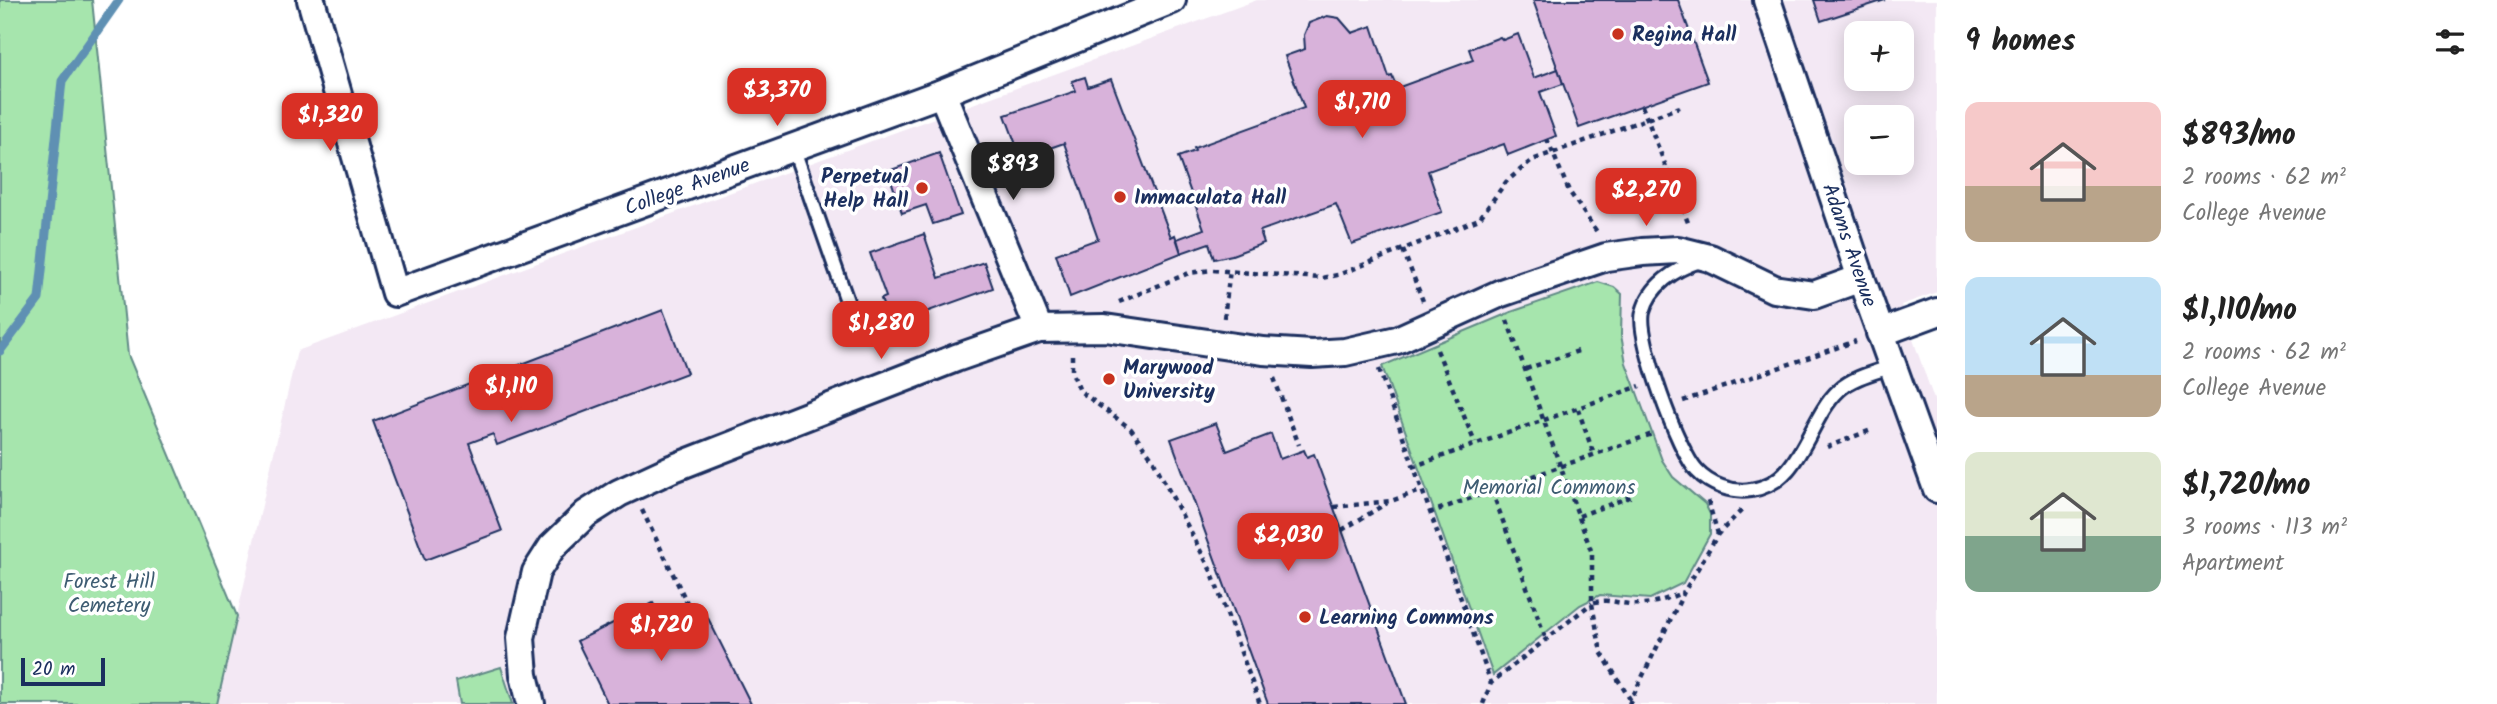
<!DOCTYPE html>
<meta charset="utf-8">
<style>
:root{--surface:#fff;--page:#f2f2f2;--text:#222;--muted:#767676;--accent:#d93025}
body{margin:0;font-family:Kalam,sans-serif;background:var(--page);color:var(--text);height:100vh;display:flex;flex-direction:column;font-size:26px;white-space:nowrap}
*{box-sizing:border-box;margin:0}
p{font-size:23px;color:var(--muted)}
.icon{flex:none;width:38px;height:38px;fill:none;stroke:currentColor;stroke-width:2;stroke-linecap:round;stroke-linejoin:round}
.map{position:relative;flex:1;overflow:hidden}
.side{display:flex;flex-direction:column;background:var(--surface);width:560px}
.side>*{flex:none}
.buttons{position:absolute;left:1844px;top:21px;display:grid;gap:14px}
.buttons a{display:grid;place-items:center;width:70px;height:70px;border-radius:14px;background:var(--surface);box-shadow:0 4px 18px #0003;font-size:35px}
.scale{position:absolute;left:21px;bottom:18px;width:84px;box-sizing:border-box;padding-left:7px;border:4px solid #1b2f5e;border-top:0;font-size:19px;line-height:24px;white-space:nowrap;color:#1b2f5e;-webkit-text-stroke:5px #fff;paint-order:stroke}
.price{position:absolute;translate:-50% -60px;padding:0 16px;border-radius:14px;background:var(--accent);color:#fff;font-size:23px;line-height:46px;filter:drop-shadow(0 2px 4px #0008)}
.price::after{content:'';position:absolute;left:50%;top:42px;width:21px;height:16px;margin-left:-10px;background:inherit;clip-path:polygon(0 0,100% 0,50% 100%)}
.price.current{background:#222;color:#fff}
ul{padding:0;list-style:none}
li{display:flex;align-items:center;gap:21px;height:175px;padding:0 28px}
li span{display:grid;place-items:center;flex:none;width:196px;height:140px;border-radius:14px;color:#555}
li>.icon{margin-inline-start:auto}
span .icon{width:84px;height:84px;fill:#fffc;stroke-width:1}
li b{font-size:30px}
h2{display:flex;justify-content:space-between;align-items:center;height:84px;padding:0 28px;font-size:30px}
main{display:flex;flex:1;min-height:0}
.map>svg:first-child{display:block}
.built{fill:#f3e8f4;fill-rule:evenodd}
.green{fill:#a6e5ad;stroke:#608a86;stroke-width:2}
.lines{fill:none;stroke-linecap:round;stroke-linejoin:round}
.stream{stroke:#5e90b3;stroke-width:9}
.building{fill:#d8b2da;stroke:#1b2f5e;stroke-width:2}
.service-casing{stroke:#1b2f5e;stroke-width:18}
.minor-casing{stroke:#1b2f5e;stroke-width:32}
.path{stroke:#1b2f5e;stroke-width:4.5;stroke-dasharray:5 5;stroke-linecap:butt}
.service{stroke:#fff;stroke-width:12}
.minor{stroke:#fff;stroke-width:26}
.poi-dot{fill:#c8321e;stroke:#fff;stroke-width:2.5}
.labels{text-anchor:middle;stroke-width:7;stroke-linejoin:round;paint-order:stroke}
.poi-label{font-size:21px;font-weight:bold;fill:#1b2f5e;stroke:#fff;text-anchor:start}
.street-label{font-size:21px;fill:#1b2f5e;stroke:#fff}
.park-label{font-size:21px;fill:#3e5c72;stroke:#fff}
</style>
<main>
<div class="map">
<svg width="1937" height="704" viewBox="0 0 1937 704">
<rect width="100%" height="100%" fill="#fff"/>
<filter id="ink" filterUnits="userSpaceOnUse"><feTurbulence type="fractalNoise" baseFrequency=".0143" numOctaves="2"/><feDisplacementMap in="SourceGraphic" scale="14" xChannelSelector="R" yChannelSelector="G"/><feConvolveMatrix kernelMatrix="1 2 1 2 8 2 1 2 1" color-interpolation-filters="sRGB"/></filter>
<g filter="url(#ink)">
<path class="built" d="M1257,0H1937V292L1901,305L1937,408V704H217L297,351ZM1857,33H1902V79H1857ZM1857,117H1902V163H1857Z"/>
<g class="green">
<path d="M0,0H92L128,355L237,616L217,704H0Z"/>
<path d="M1598,282L1614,287L1622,294L1621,335L1626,363L1662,460L1673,477L1705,504L1710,514V534L1683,583L1650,599L1600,595L1580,605L1493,675L1382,366L1511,312Z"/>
<path d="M501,667L513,704H460L456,681Z"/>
</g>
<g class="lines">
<path class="stream" d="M0,351L39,299L62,81L119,0"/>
</g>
<g class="building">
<path d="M1533,0H1678L1708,82L1579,128Z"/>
<path d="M1814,0H1885L1821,21Z"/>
<path d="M1327,16L1339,18L1352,33L1372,26L1389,77L1392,76L1397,88L1473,60L1469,49L1500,37L1503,40L1518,34L1534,78L1558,69L1563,84L1540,92L1556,136L1508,155L1504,144L1428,171L1442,212L1352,244L1336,204L1260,231L1264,243L1232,255L1214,259L1209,243L1181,253L1177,239L1204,229L1178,157L1195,151L1194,148L1304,108L1285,56L1305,49L1304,35L1309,23Z"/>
<path d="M1085,77L1088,87L1111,79L1171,237L1175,235L1181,253L1070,297L1056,254L1098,239L1064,143L1021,158L1005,115L1076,91L1072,81Z"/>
<path d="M939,153L961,215L933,224L926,205L902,213L888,171Z"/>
<path d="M924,234L939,278L984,262L993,288L890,325L881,299L886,297L870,253Z"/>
<path d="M663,310L687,373L497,445L493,434L469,443L502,531L425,560L373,421Z"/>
<path d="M1216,423L1227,451L1271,434L1280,459L1304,450L1307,457L1314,454L1406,704H1268L1171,439Z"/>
<path d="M653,603L669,635L707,616L751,704H608L577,641Z"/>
</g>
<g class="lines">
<defs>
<g id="service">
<path d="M793,147L853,318"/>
<path d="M1700,261C1675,269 1650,285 1643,312C1636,337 1679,453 1697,471C1710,485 1732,493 1751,490C1802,483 1807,420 1839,390C1853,377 1876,372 1893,366"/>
</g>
<g id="minor">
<path d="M311,0L395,293L942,93L1172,0"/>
<path d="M1767,0L1861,278L1937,489"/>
<path d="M942,93L1039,329"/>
<path d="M1880,333L1937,312"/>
<path d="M531,704L524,675L521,638L536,572L552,547L586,514L619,493L671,469L956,358L1039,329L1105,328L1263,351L1312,354L1345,352L1397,340L1501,293L1606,257L1642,252L1678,250L1710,258L1774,289L1814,295L1861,278"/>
</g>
</defs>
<use href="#service" class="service-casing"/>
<use href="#minor" class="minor-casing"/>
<g class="path">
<path d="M1642,106L1689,225"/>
<path d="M1547,139L1569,191L1597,232"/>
<path d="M1403,250L1423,301"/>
<path d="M1119,302L1189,273L1212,270L1321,278L1338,275L1479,219L1506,182L1532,160L1680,107"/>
<path d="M1224,318L1230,270"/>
<path d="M1507,320L1592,553V603C1608,598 1615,603 1630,604C1649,606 1667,599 1684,592"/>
<path d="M1437,350L1475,443"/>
<path d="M1072,355V372L1080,391L1131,429L1152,458L1211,571L1260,704"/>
<path d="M1379,369L1491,683"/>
<path d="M1526,369L1578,351"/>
<path d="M1274,378L1299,445"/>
<path d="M1683,401L1856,341"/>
<path d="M1578,409L1594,455"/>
<path d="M1827,447L1871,430"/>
<path d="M1412,467L1640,386"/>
<path d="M1492,491L1547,642"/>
<path d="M1708,501L1718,534"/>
<path d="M1334,507L1391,501L1420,491"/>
<path d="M642,510L690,609"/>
<path d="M1429,513L1655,433"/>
<path d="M1579,516L1632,496"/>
<path d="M1342,530L1387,503"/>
<path d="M1592,604L1601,652L1633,704"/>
<path d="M1483,704L1491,683L1592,603"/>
<path d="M1629,704L1684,592L1718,534L1742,510"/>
</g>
<use href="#service" class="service"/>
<use href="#minor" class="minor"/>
</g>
</g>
<g class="poi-dot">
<circle cx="1618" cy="34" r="7"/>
<circle cx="922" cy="188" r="7"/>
<circle cx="1120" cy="197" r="7"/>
<circle cx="1109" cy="379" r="7"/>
<circle cx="1305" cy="617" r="7"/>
</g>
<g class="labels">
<g class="poi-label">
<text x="1632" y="41">Regina Hall</text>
<text x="908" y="183" text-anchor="end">Perpetual<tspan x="908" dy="24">Help Hall</tspan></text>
<text x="1134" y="204">Immaculata Hall</text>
<text x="1123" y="374">Marywood<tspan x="1123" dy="24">University</tspan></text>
<text x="1319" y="624">Learning Commons</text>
</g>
<g class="street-label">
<text transform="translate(687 186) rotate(-20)" y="7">College Avenue</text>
<text transform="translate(1850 245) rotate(71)" y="7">Adams Avenue</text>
</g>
<g class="park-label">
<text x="1549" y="494">Memorial Commons</text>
<text x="109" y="588">Forest Hill<tspan x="109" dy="24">Cemetery</tspan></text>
</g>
</g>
</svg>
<div class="buttons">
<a>+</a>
<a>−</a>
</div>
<div class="scale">20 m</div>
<b class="price" style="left:777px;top:128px">$3,370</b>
<b class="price" style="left:1362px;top:140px">$1,710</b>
<b class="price" style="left:330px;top:153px">$1,320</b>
<b class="price current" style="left:1013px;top:202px">$893</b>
<b class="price" style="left:1646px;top:228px">$2,270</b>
<b class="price" style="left:881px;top:361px">$1,280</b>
<b class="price" style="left:511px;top:424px">$1,110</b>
<b class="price" style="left:1288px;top:573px">$2,030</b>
<b class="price" style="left:661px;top:663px">$1,720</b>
</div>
<section class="side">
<h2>9 homes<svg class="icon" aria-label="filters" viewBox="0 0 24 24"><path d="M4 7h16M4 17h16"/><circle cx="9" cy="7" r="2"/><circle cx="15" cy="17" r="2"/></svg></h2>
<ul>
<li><span style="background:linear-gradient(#f6c9c9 60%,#b9a48a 0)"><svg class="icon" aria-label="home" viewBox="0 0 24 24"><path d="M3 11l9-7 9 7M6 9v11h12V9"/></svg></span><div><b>$893/mo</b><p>2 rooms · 62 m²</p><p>College Avenue</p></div></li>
<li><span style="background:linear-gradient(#bfe0f5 70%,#b9a48a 0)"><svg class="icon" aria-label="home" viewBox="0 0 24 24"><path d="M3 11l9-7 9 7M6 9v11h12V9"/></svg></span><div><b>$1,110/mo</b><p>2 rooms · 62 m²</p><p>College Avenue</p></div></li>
<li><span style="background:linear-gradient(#dfe7d0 60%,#7fa58c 0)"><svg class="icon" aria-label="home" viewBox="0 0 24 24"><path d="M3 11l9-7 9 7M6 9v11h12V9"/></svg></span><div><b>$1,720/mo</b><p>3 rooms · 113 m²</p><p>Apartment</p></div></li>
</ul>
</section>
</main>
